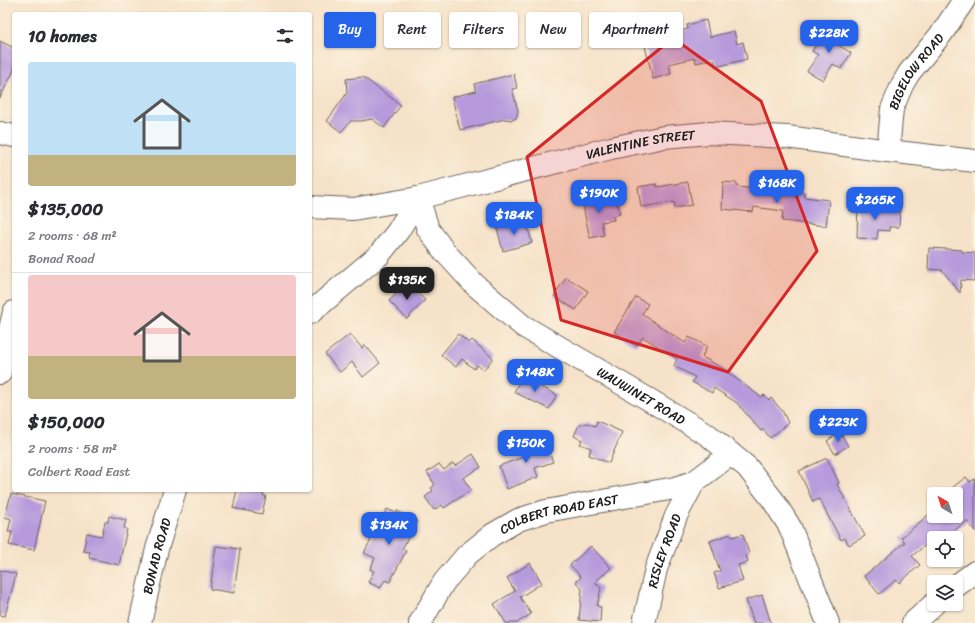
<!DOCTYPE html>
<meta charset="utf-8">
<style>
:root{--surface:#fff;--page:#f2f2f3;--text:#2b2b33;--muted:#7c7c81;--line:#e1e1e2;--accent:#2563eb}
body{margin:0;font-family:Sriracha,sans-serif;background:var(--page);color:var(--text);height:100vh;display:flex;flex-direction:column;font-size:15px;white-space:nowrap}
*{box-sizing:border-box;margin:0}
p{font-size:13px;color:var(--muted)}
.icon{flex:none;width:22px;height:22px;fill:none;stroke:currentColor;stroke-width:2;stroke-linecap:round;stroke-linejoin:round}
.map{position:relative;flex:1;overflow:hidden}
.drawer{position:absolute;left:12px;top:12px;width:300px;height:480px;display:flex;flex-direction:column;background:var(--surface);border-radius:4px;box-shadow:0 1px 3px #0004}
.drawer>*{flex:none}
.banner{position:absolute;left:324px;top:12px;width:380px;height:36px;display:flex;gap:8px}
.needle{width:26px;rotate:321deg}
.controls{position:absolute;left:927px;top:487px;display:grid;gap:8px}
.controls a{display:grid;place-items:center;width:36px;height:36px;border-radius:4px;background:var(--surface);box-shadow:0 1px 3px #0004;font-size:20px}
.price{position:absolute;translate:-50% -34px;padding:0 9px;border-radius:8px;background:var(--accent);color:#fff;font-size:13px;line-height:26px;filter:drop-shadow(0 1px 2px #0008)}
.price::after{content:'';position:absolute;left:50%;top:24px;width:12px;height:9px;margin-left:-6px;background:inherit;clip-path:polygon(0 0,100% 0,50% 100%)}
.price.selected{background:#222;color:#fff}
ul{padding:0;list-style:none}
li{display:grid;align-content:center;gap:8px;height:212px;padding:0 16px}
li+li{border-top:1px solid var(--line)}
li span{display:grid;place-items:center;height:124px;border-radius:4px;color:#555}
li>.icon{margin-inline-start:auto}
span .icon{width:72px;height:72px;fill:#fffc;stroke-width:1}
li b{font-size:17px}
h2{display:flex;justify-content:space-between;align-items:center;height:48px;padding:0 16px;font-size:17px}
.tag{padding:0 14px;border-radius:4px;background:var(--surface);box-shadow:0 1px 3px #0004;font-size:14px;line-height:36px}
.tag.selected{background:var(--accent);color:#fff}
.map>svg:first-child{display:block}
.building{fill:#b69adc}
.lines{fill:none;stroke-linecap:round;stroke-linejoin:round}
.minor-casing{stroke:#686158;stroke-width:24}
.minor{stroke:#fff;stroke-width:22}
.marked{fill:#d62828;fill-opacity:0.2;stroke:#d62828;stroke-width:3;stroke-linejoin:round}
.labels{text-anchor:middle;stroke-width:3;stroke-linejoin:round;paint-order:stroke}
.street-label{font-size:13px;fill:#1c1c1c;stroke:#fcf5e5}
</style>
<div class="map">
<svg width="975" height="623" viewBox="0 0 975 623">
<rect width="100%" height="100%" fill="#fcf5e5"/>
<filter id="ink" filterUnits="userSpaceOnUse"><feTurbulence type="fractalNoise" baseFrequency=".025" numOctaves="2"/><feDisplacementMap in="SourceGraphic" scale="8" xChannelSelector="R" yChannelSelector="G"/><feConvolveMatrix kernelMatrix="1 2 1 2 8 2 1 2 1" color-interpolation-filters="sRGB"/></filter>
<filter id="wash" filterUnits="userSpaceOnUse"><feTurbulence type="fractalNoise" baseFrequency=".012" numOctaves="4" result="noise"/><feDisplacementMap in="SourceGraphic" scale="16" xChannelSelector="R" yChannelSelector="G"/><feGaussianBlur stdDeviation="0.9" result="paint"/><feColorMatrix in="noise" values="0 0 0 0 0 0 0 0 0 0 0 0 0 0 0 0 0 1.4 0 .05"/><feComposite in="paint" operator="in"/></filter>
<g filter="url(#wash)">
<rect width="100%" height="100%" fill="#f6e2c8"/>
<g id="blocks">
<g class="building">
<path d="M706,20L710,37L734,31L737,44L743,42L747,59L716,67L714,59L696,63L695,58L669,64L671,74L653,79L644,42L669,36L668,34L688,29L687,25Z"/>
<path d="M832,25L845,34L838,45L851,53L841,69L833,64L823,80L807,71L818,55L812,51L822,36L824,37Z"/>
<path d="M0,41L14,48V70L0,98Z"/>
<path d="M514,74L517,88L512,89L518,111L516,118L512,120L505,119L460,130L452,97L476,91L474,84Z"/>
<path d="M363,77L401,105L384,128L372,119L361,121H351L341,132L327,121L347,93L346,79Z"/>
<path d="M688,182L692,205L675,208L674,202L641,207L638,187L656,184L657,187Z"/>
<path d="M723,182L737,183V187L805,193L804,197L829,200L826,226L782,221L783,211L754,207L753,212L722,209Z"/>
<path d="M608,196L610,201L617,200L620,214L613,216L614,220L601,222L604,235L590,238L582,202Z"/>
<path d="M858,204L880,205V209L900,210L899,227H889V231L878,230L877,239L857,238Z"/>
<path d="M526,221L532,243L503,251L497,228Z"/>
<path d="M929,248L962,250V252L975,253V281L961,280L960,293L942,270L928,269Z"/>
<path d="M566,277L588,291L576,310L554,296Z"/>
<path d="M407,283L425,300L407,319L389,301Z"/>
<path d="M636,297L648,304L642,314L685,343L689,337L707,346L702,357L719,366L761,397L764,395L769,400L771,398L783,412L788,423L770,438L763,429L761,431L737,403L714,388L712,393L692,382L695,377L674,366L677,359L643,337L636,346L614,332Z"/>
<path d="M350,334L362,348L365,345L380,363L363,377L352,362L340,372L325,354Z"/>
<path d="M458,334L469,343L472,340L493,358L484,370L477,365L474,369L462,359L456,367L441,355Z"/>
<path d="M522,377L557,395L549,409L514,392Z"/>
<path d="M597,421L622,432L609,463L589,455L591,448L580,444L582,440L574,436L579,425L587,423L595,426Z"/>
<path d="M840,432L848,446L835,454L827,441Z"/>
<path d="M540,437L544,451L548,449L553,462L535,468L538,477L507,489L499,466L526,456L522,443Z"/>
<path d="M473,454L481,467L463,478L471,490L444,508L442,505L434,510L425,497L433,491L431,488L435,485L427,472L439,464L444,470L453,463L455,466Z"/>
<path d="M827,458L839,483L837,484L865,536L849,545L845,538L841,540L819,499L813,502L799,471Z"/>
<path d="M966,477L970,482L975,479V531L967,521L947,536L943,531L912,556L920,565L899,583L896,580L879,594L864,576L905,542L901,538L934,510V516H956V494H944Z"/>
<path d="M237,490H264L263,496H266L262,514L233,508Z"/>
<path d="M11,494L45,501L34,550L9,545L12,532H8L11,519L5,517Z"/>
<path d="M387,509L396,513L397,511L417,521L402,549L406,551L390,582L385,580L380,588L368,582L374,571L370,569L375,558L364,553Z"/>
<path d="M109,516L126,520L124,528L127,529L119,565L89,558L90,552L83,551L87,533L102,536L105,522H108Z"/>
<path d="M731,534L732,537L743,534L749,554L746,555L748,562L738,565L743,581L719,588L714,573L720,571L710,541Z"/>
<path d="M216,546L240,549L234,593L210,589Z"/>
<path d="M591,546L611,568L595,582L601,588L597,606L601,607L600,622L579,620L582,589L576,582L581,577L570,565Z"/>
<path d="M530,563L542,583L520,597L531,614L517,623H506L494,604L515,591L507,578Z"/>
<path d="M0,570L16,574L5,616L0,615Z"/>
<path d="M762,595L771,623H754L746,600Z"/>
</g>
</g>
</g>
<g filter="url(#ink)">
<use href="#blocks" fill-opacity="0" stroke="#686158" stroke-width="1"/>
<g class="lines">
<defs>
<g id="minor">
<path d="M0,133L14,136"/>
<path id="s1" d="M888,151L892,109L902,85L909,73L942,33L964,0"/>
<path id="s2" d="M418,198L428,229L444,251L475,285L523,326L648,399L708,435L747,467L773,500L790,527L828,623"/>
<path id="s3" d="M310,207L353,209L418,198L611,148L664,137L709,133L787,137L888,151L975,161"/>
<path d="M310,313L379,255L398,231L418,198"/>
<path d="M0,373L14,312"/>
<path d="M956,586L975,572"/>
<path id="s4" d="M140,623L157,549L175,490"/>
<path id="s5" d="M420,623L444,582L467,555L492,535L518,520L546,511L675,488L694,482L731,454"/>
<path id="s6" d="M644,623L656,569L676,516L694,482"/>
<path d="M913,623L934,604"/>
</g>
</defs>
<use href="#minor" class="minor-casing"/>
<use href="#minor" class="minor"/>
</g>
</g>
<path class="marked" d="M673,38L761,101L817,251L728,372L561,320L527,157Z"/>
<g class="labels">
<g class="street-label">
<text dy="5" stroke="none"><textPath href="#s1" startOffset="87">BIGELOW ROAD</textPath></text>
<text dy="5" stroke="none"><textPath href="#s3" startOffset="338">VALENTINE STREET</textPath></text>
<text dy="5" stroke="none"><textPath href="#s2" startOffset="306">WAUWINET ROAD</textPath></text>
<text dy="5" stroke="none"><textPath href="#s5" startOffset="186">COLBERT ROAD EAST</textPath></text>
<text dy="5" stroke="none"><textPath href="#s6" startOffset="75">RISLEY ROAD</textPath></text>
<text dy="5" stroke="none"><textPath href="#s4" startOffset="69">BONAD ROAD</textPath></text>
</g>
</g>
</svg>
<div class="controls">
<a><svg class="needle" viewBox="-14 -14 28 28"><path d="M0-13l5 13h-10z" fill="#e53935"/><path d="M0 13l5-13h-10z" fill="#7c7c81"/></svg></a>
<a><svg class="icon" aria-label="locate" viewBox="0 0 24 24"><circle cx="12" cy="12" r="6"/><path d="M12 2v4M12 18v4M2 12h4M18 12h4"/></svg></a>
<a><svg class="icon" aria-label="layers" viewBox="0 0 24 24"><path d="M12 4l9 5-9 5-9-5zM3 14l9 5 9-5"/></svg></a>
</div>
<b class="price" style="left:829px;top:54px">$228K</b>
<b class="price" style="left:777px;top:204px">$168K</b>
<b class="price" style="left:599px;top:214px">$190K</b>
<b class="price" style="left:875px;top:221px">$265K</b>
<b class="price" style="left:514px;top:236px">$184K</b>
<b class="price selected" style="left:407px;top:301px">$135K</b>
<b class="price" style="left:535px;top:393px">$148K</b>
<b class="price" style="left:838px;top:443px">$223K</b>
<b class="price" style="left:526px;top:464px">$150K</b>
<b class="price" style="left:389px;top:546px">$134K</b>
<div class="banner">
<a class="tag selected">Buy</a>
<a class="tag">Rent</a>
<a class="tag">Filters</a>
<a class="tag">New</a>
<a class="tag">Apartment</a>
</div>
<section class="drawer">
<h2>10 homes<svg class="icon" aria-label="filters" viewBox="0 0 24 24"><path d="M4 7h16M4 17h16"/><circle cx="9" cy="7" r="2"/><circle cx="15" cy="17" r="2"/></svg></h2>
<ul>
<li><span style="background:linear-gradient(#bfe0f5 75%,#c2b280 0)"><svg class="icon" aria-label="home" viewBox="0 0 24 24"><path d="M3 11l9-7 9 7M6 9v11h12V9"/></svg></span><div><b>$135,000</b><p>2 rooms · 68 m²</p><p>Bonad Road</p></div></li>
<li><span style="background:linear-gradient(#f6c9c9 65%,#c2b280 0)"><svg class="icon" aria-label="home" viewBox="0 0 24 24"><path d="M3 11l9-7 9 7M6 9v11h12V9"/></svg></span><div><b>$150,000</b><p>2 rooms · 58 m²</p><p>Colbert Road East</p></div></li>
</ul>
</section>
</div>
